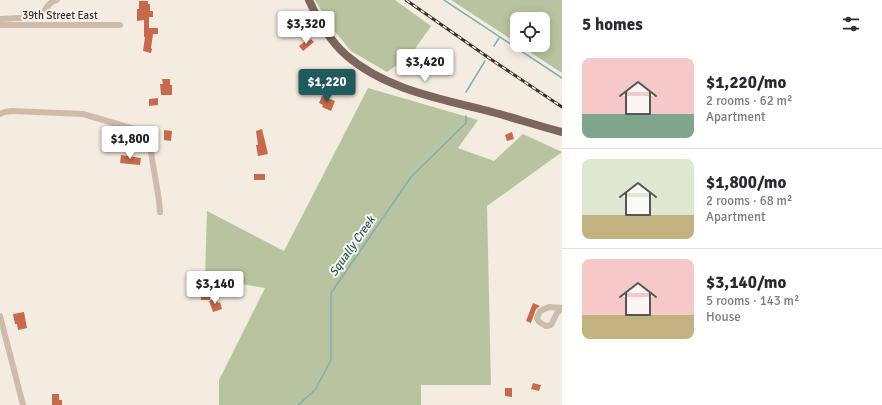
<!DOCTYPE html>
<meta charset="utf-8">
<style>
:root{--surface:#fff;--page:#f7f7f7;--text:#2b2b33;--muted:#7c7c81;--line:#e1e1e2;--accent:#1f5a5e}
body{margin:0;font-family:Signika,sans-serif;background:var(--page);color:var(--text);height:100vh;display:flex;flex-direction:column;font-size:15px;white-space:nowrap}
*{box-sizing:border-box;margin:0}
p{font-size:13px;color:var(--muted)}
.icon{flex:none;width:22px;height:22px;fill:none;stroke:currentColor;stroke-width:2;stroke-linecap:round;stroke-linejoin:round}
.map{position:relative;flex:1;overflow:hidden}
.side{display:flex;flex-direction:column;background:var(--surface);width:320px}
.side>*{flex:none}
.fabs{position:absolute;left:510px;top:12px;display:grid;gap:8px}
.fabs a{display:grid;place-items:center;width:40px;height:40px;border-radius:8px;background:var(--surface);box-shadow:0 2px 10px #0003;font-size:20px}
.price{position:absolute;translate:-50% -34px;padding:0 9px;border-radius:4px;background:#fff;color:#222;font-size:13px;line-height:26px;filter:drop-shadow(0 1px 2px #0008)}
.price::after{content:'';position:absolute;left:50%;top:24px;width:12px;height:9px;margin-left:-6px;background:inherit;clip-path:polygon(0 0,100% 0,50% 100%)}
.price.on{background:var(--accent);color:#fff}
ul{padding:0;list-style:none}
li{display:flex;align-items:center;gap:12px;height:100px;padding:0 20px}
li+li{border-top:1px solid var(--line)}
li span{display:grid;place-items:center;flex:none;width:112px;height:80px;border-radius:8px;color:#555}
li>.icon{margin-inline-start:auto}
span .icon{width:48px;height:48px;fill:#fffc;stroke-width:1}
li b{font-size:17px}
h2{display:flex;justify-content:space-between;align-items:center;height:48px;padding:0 20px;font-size:17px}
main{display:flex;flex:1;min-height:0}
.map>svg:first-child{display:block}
.green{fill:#b8c4a0}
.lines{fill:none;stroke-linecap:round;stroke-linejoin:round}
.stream{stroke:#7fb0b2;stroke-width:1.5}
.building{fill:#c8694b}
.minor{stroke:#cdbbac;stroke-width:6}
.major{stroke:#7d675c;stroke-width:8}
.rail-casing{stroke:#3b302b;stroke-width:3}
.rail{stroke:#fbf5ee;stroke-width:1.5;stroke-dasharray:4.5;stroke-linecap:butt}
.labels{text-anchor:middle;stroke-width:4;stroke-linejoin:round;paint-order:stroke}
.street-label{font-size:11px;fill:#3b302b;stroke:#fbf5ee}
.water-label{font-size:12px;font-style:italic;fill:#1f5a5e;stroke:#fbf5ee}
</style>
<main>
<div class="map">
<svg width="562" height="405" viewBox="0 0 562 405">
<rect width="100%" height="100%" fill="#f4ebe1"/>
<g class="green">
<path d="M315,0H395L431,26L410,56L387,72L351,51L329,24Z"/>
<path d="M451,0H562V73L519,45H543V19H517V43Z"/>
<path d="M368,88L478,120L458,148L494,161L523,134L562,152L487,206L491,385H421V405H219V380L265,288L205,278L207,211L284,251Z"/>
</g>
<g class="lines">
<g class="stream">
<path d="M444,0L562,78"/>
<path d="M494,46L499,38"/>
<path d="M466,92L485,61"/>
<path d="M298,405L315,390L331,360V293L411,177L466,123V116"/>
</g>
</g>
<g class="building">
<path d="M139,1H148V4H150V11H153V17H149V28H158V34H153L151,48L152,49L151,53L143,51L145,37H144V20L137,21V9H139Z"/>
<path d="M311,39L314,42L303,51L299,46L307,40L308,41Z"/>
<path d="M162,79H170V85H172V95H161L160,84H163Z"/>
<path d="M322,96L335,101L331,111L322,107L323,105L319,103Z"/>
<path d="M158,98V105L149,106V99Z"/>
<path d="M262,129L268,154L258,156L256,145H258L256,131Z"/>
<path d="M164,130L172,131L171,141L164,140Z"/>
<path d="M512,132L514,139L507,141L505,135Z"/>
<path d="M121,155L141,158L140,165L120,163Z"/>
<rect x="254" y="174" width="11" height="6"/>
<rect x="201" y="293" width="9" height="7"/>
<path d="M216,298L218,303L220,302L222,309L213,312L209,301Z"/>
<path d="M533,303L540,306L536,309L531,323L526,321Z"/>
<path d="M24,312L27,328L18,330L17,324H15L13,314Z"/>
<path d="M533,383L541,385L539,391L531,389Z"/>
<path d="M505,388H512V397L505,396Z"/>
<path d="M52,394H59V400H62V405H52Z"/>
</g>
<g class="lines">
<g class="minor">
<path d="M0,19L38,17C46,14 44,4 57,0"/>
<path d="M0,25H120"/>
<path d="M0,114L5,112L12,111L83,114L148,133C153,139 151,143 151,150C153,171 159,192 160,212"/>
<path d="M549,307L562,308L557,313L551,325L546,326L539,322L537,318L540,311Z"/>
<path d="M0,316L23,405"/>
</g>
<path class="major" d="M309,0C318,20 329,40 346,55C386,90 442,99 492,112C515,118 538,126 562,132"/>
<defs>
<path id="rail" d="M406,0L489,58L562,107"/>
</defs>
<use href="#rail" class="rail-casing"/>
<use href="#rail" class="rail"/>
</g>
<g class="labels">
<g class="street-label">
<text x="60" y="19">39th Street East</text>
</g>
<g class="water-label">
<text transform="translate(352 246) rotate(-55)" y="4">Squally Creek</text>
</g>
</g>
</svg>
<div class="fabs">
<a><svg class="icon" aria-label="locate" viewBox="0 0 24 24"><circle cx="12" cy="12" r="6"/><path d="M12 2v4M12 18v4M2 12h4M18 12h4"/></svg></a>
</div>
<b class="price" style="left:306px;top:45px">$3,320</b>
<b class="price" style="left:425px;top:83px">$3,420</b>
<b class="price on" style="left:327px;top:103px">$1,220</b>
<b class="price" style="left:130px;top:160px">$1,800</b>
<b class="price" style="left:215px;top:305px">$3,140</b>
</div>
<section class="side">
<h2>5 homes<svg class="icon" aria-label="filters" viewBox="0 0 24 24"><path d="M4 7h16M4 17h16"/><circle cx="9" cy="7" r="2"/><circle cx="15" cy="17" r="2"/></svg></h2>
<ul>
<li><span style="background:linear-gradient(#f6c9c9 70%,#7fa58c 0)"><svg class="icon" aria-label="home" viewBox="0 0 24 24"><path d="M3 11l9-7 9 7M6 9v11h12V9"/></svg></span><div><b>$1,220/mo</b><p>2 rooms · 62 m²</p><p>Apartment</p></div></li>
<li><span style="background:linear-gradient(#dfe7d0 70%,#c2b280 0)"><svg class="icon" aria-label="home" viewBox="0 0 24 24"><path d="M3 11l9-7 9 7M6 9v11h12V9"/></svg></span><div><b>$1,800/mo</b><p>2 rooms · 68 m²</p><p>Apartment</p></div></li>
<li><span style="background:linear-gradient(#f6c9c9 70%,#c2b280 0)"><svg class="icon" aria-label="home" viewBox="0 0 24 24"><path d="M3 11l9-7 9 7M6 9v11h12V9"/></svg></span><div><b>$3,140/mo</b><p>5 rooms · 143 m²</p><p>House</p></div></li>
</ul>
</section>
</main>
